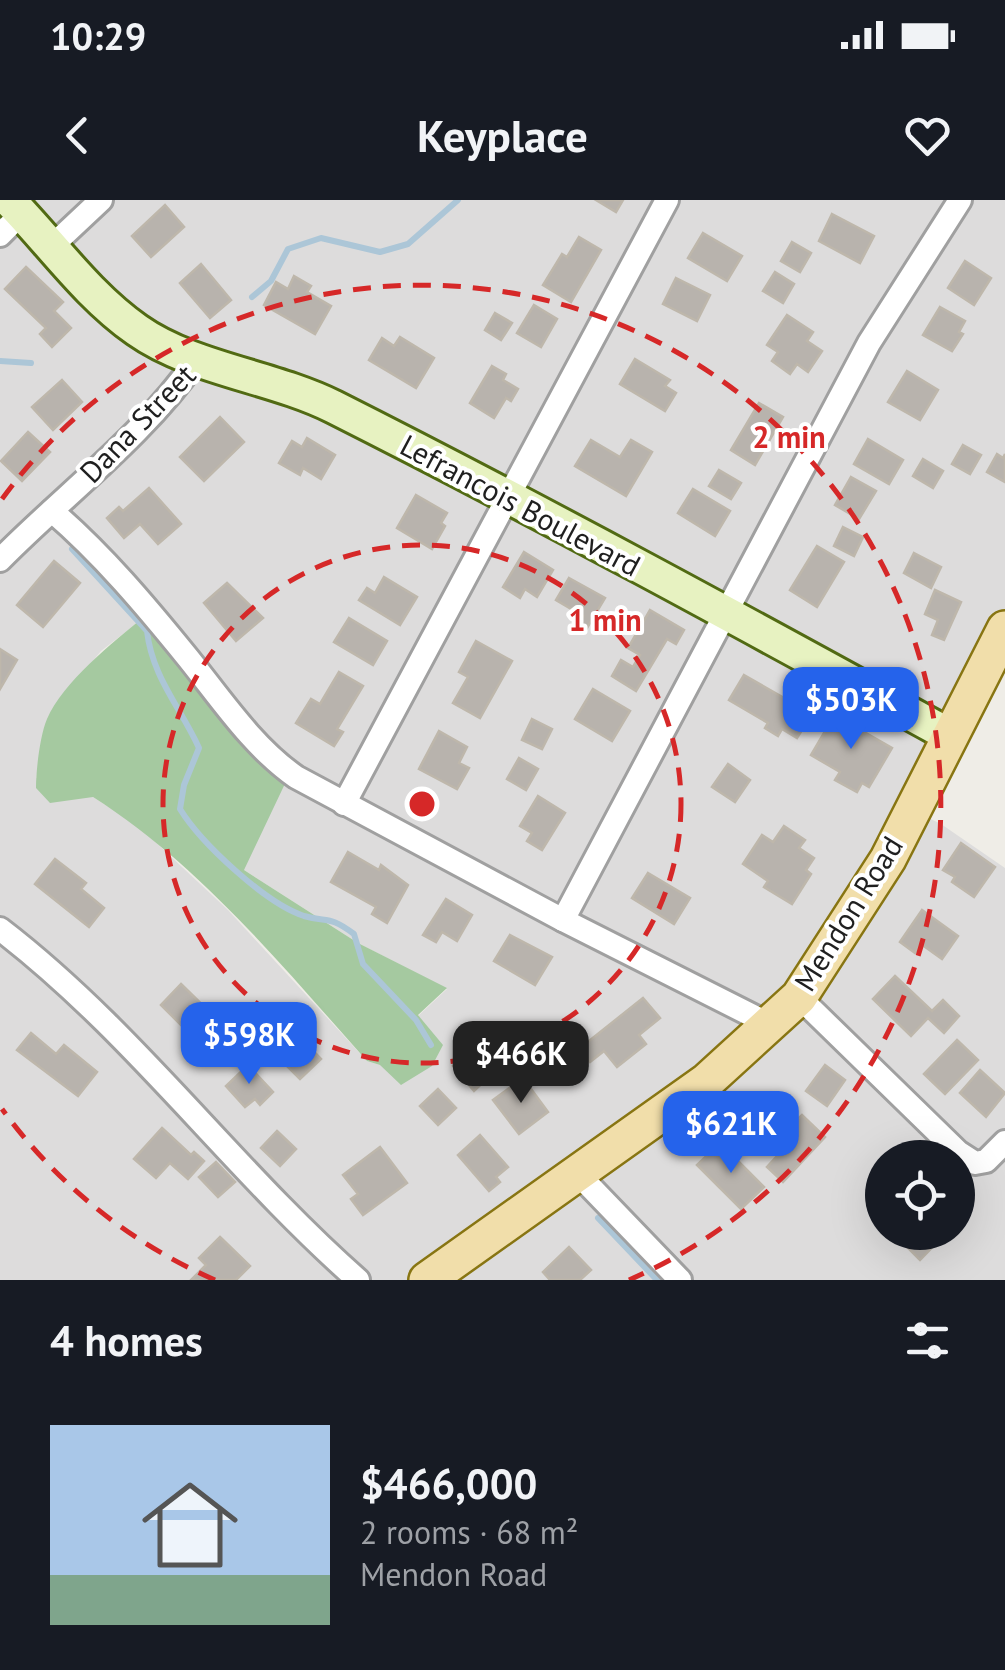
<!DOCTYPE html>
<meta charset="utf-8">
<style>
:root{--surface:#171b24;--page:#20242c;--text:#f1f3f6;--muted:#9ea1a6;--accent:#2563eb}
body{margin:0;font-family:"PT Sans",sans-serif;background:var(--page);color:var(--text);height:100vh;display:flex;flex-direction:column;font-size:38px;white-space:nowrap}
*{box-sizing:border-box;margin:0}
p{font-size:32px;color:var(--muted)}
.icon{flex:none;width:55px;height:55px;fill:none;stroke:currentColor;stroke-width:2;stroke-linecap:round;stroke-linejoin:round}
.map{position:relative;height:1080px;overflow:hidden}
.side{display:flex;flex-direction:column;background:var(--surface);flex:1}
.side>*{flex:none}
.fabs{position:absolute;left:865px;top:940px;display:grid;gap:20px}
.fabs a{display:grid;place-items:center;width:110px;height:110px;border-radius:50%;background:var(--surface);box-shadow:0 10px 40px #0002;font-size:50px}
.price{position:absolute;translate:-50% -85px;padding:0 22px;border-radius:20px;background:var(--accent);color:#fff;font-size:32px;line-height:65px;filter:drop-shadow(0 2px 5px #0008)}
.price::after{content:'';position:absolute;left:50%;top:60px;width:30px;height:22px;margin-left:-15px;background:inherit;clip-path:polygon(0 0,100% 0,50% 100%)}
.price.active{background:#222;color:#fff}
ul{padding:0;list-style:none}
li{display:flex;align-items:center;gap:30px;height:250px;padding:0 50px}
li span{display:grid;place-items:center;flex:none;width:280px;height:200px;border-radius:0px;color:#555}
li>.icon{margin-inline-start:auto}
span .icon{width:120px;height:120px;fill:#fffc;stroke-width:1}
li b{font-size:42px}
h2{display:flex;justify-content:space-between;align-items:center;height:120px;padding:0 50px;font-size:42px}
.status{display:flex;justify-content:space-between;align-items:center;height:70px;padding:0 50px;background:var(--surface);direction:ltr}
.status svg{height:28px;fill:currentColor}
header{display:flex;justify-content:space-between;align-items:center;height:130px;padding:0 50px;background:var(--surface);font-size:45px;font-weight:700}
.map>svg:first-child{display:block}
.residential{fill:#dddcdc;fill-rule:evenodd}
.forest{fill:#a5c9a0}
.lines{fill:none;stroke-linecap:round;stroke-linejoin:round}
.stream{stroke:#acc6d7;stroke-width:6}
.building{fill:#b8b3ad;stroke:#beb7ab;stroke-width:2.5}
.street-casing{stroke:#a0a0a0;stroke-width:28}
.secondary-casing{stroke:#516a13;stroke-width:38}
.primary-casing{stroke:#887512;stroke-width:40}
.street{stroke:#fff;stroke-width:22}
.secondary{stroke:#e7f2c1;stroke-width:32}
.primary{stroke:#f1deaa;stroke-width:35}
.ring{fill:none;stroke:#d62828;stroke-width:5;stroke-dasharray:18 12}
.labels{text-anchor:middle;stroke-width:8;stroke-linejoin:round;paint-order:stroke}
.street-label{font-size:30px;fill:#1f1f1f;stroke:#fff}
.centre{fill:#d62828;stroke:#fff;stroke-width:5}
.ring-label{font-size:30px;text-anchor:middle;font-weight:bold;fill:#d62828;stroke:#fff;stroke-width:8;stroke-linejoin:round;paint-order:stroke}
</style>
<div class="status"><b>10:29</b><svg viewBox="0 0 49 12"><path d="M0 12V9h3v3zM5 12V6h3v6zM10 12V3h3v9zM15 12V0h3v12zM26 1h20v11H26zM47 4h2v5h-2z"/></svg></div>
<header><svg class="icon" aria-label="back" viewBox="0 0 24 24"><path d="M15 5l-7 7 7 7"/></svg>Keyplace<svg class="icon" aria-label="heart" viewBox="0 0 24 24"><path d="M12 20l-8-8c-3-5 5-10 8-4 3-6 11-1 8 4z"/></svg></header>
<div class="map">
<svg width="1005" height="1080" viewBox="0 0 1005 1080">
<rect width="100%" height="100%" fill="#efede7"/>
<path class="residential" d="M0,0H1005V434L910,609L941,624L1005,668V1080H0ZM145,417L244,670L358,743L447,789L418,816L380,865L367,861L228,710L136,624L93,597L36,578L49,515L101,451ZM882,958H958V1032H882Z"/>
<path class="forest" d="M144,417L291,571L244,670L358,743L447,788L418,815L443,845L432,866L401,885L380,865L367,861C283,767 200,665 93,597L50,603L36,588C36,570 40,535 47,519C63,482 113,442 144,417Z"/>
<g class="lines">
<g class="stream">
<path d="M252,97L271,81L288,49L321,38L380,52L408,44L458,0"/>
<path d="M0,161L31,163"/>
<path d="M72,349L147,431C152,477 181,508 199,548L184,585L180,609C201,643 265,703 304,716C328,723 329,715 354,734L363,764L416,820L431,845"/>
<path d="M598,1018L657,1080"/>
</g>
</g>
<g class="building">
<path d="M596,0H623L616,12Z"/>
<path d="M165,5L184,27L151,57L132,36Z"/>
<path d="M832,14L874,36L860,63L819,41Z"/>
<path d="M703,33L742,56L727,81L688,58Z"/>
<path d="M579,37L601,50L571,102L543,85L562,54L567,57Z"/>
<path d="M792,42L811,53L800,72L781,61Z"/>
<path d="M965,61L991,78L974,105L948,88Z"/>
<path d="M201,64L231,100L210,118L180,83Z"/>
<path d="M26,67L63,102L54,111L71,128L52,147L40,134L46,128L5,89Z"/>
<path d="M775,72L794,84L783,103L763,91Z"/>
<path d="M294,76L311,86L307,92L331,106L315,134L264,105L276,82L288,89Z"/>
<path d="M676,78L710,95L697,121L663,104Z"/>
<path d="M534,105L557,119L541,147L517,133Z"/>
<path d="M940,107L965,121L959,132L963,134L952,151L923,135Z"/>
<path d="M495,113L512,123L501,140L485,130Z"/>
<path d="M787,115L813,132L807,141L822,151L808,172L797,164L790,174L772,161L778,152L767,145Z"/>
<path d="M400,137L434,158L416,188L369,160L382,138L394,146Z"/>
<path d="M635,159L670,180L665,186L676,193L665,211L620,184Z"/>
<path d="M492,166L506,174L503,180L518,189L511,201L506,198L494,218L470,203Z"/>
<path d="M907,171L938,190L920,220L888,202Z"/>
<path d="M62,180L82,202L53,230L32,207Z"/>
<path d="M759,203L783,217L755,265L731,250Z"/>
<path d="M220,217L244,242L204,281L180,257Z"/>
<path d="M28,232L50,252L22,281L1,261Z"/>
<path d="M307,238L335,255L321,279L303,268L300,275L279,263L292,241L302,247Z"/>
<path d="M868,239L903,260L889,284L854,264Z"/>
<path d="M591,240L620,257L631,240L652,252L626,296L575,266Z"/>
<path d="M963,245L981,255L970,274L952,264Z"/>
<path d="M997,254L1003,258L1005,254V282L987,272Z"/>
<path d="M923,259L943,271L933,288L913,276Z"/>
<path d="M719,270L741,283L731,299L709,286Z"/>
<path d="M851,277L876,291L859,319L835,305Z"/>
<path d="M149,288L181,324L158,344L140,324L124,338L107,318L119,307L123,311Z"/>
<path d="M693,289L730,311L715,336L678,313Z"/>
<path d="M416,295L447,313L441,323L445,326L432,349L397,328Z"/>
<path d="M843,327L863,337L854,356L834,346Z"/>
<path d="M817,346L844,362L817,407L790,390Z"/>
<path d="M524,352L553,370L537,397L525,389L520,398L503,387Z"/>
<path d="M914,353L941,367L931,388L904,373Z"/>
<path d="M54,361L80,383L43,427L17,405Z"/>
<path d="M384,377L417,397L400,425L359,400L367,388L375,393Z"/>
<path d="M569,378L605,398L584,433L576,428L583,416L556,400Z"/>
<path d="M227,383L263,418L236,441L204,403Z"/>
<path d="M935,390L961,402L944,440L932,435L938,420L925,414Z"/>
<path d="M650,410L684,430L676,444L667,439L636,491L612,476L621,460L633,467L640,455L628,448Z"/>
<path d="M349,418L387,441L373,465L334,442Z"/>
<path d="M476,441L512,461L480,518L453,503L468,477L459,472Z"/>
<path d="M0,449L17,460L0,489Z"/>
<path d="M339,472L363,486L337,529L343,532L334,546L296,523L311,499L320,504Z"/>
<path d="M744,475L812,514L797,538L782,529L778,536L765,528L768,523L729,500Z"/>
<path d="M593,489L630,511L612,541L575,519Z"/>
<path d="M851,514L864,521L859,529L892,548L869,587L862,583L857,592L835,580L840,572L811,555L834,516L846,523Z"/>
<path d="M532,519L552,529L542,549L522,540Z"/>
<path d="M439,531L467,547L459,563L469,568L457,589L419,569Z"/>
<path d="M519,558L538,569L526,590L507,579Z"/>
<path d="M728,564L750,580L735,602L712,587Z"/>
<path d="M538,596L565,613L542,650L527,641L532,633L520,626Z"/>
<path d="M784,626L805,640L799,648L814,658L806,670L811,674L792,704L764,687L768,681L743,664L762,635L773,642Z"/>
<path d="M961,643L995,667L974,697L952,682L955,677L943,670Z"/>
<path d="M348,652L379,670L381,665L408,685L387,723L372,714L376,707L331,682Z"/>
<path d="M55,659L86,683L81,689L104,708L89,727L35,684Z"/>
<path d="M648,673L690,698L674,724L632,698Z"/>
<path d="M446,699L472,715L457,741L442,732L436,742L423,735Z"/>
<path d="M922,710L958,736L942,759L921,744L915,753L900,742Z"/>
<path d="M510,735L552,757L535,785L494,761Z"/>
<path d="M895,776L932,811L943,800L959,816L944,833L928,818L911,836L873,799Z"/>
<path d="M181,784L225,827L204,848L161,805Z"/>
<path d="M643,798L660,818L639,835L646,844L617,867L604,851L590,862L579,849Z"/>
<path d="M31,833L56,854L64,845L97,872L78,896L17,850Z"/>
<path d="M303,840L321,859L300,879L281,860Z"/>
<path d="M957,840L978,860L945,894L924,874Z"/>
<path d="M470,851L491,875L474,891L453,866Z"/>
<path d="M248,865L273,892L260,905L255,899L245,907L226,886Z"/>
<path d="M825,865L845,880L827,906L806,891Z"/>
<path d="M980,870L1005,893L986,917L960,893Z"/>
<path d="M523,878L548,912L519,934L493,900Z"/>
<path d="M438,889L456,908L438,925L420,906Z"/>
<path d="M782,914L793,924L802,915L825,937L783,982L767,967L777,956L759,938Z"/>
<path d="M162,928L191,955L194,952L204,961L188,979L170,963L156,978L134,959Z"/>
<path d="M277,931L296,949L280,966L261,948Z"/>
<path d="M480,935L508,967L496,977L500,982L489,991L458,955Z"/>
<path d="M720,943L764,987L741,1009L697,965Z"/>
<path d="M380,947L407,983L363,1015L351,999L358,994L343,975Z"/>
<path d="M216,962L235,982L218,997L199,977Z"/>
<path d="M913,1032H947L920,1060L904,1044Z"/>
<path d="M220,1037L250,1066L236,1080H191L206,1065L199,1058Z"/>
<path d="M569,1047L591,1070L580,1080H550L543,1072Z"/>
</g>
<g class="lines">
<defs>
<g id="street">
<path d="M0,35L22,13"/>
<path d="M52,46L101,0"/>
<path d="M52,311C103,355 145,405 188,458C221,499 252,546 296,577L563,720L769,824"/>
<path d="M0,360C65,294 144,236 197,159"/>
<path d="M344,604L667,0"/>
<path d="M563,720L869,143L960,0"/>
<path d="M0,729C133,831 232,969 358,1080"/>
<path d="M799,797L958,952L975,963L986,961L1005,942"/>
<path d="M578,974L680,1080"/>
</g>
<path id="secondary" d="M9,0C51,43 87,95 137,130C192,169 272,176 334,207C542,312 747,424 951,536"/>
<path id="primary" d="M427,1080L707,881L799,797L888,659L1005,429"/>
</defs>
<use href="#street" class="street-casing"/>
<use href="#secondary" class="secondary-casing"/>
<use href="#primary" class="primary-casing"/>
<use href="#street" class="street"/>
<use href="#secondary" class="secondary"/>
<use href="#primary" class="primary"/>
</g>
<g class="ring">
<circle cx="422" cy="604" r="259"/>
<path d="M215 1080A519 519 0 0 1 2 909M2 299A519 519 0 1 1 629 1080"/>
</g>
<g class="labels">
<g class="street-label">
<text transform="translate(138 224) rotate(-46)" y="10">Dana Street</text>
<text transform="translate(520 306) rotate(28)" y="10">Lefrancois Boulevard</text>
<text transform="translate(849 714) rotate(-58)" y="10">Mendon Road</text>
</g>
</g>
<circle cx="422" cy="604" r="15" class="centre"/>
<g class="ring-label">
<text x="789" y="248">2 min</text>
<text x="605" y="431">1 min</text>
</g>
</svg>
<div class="fabs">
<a><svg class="icon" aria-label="locate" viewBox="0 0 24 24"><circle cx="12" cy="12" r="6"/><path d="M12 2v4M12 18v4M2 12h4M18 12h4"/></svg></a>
</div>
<b class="price" style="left:851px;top:552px">$503K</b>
<b class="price" style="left:249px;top:887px">$598K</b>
<b class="price active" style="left:521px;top:906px">$466K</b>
<b class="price" style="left:731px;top:976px">$621K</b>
</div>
<section class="side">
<h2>4 homes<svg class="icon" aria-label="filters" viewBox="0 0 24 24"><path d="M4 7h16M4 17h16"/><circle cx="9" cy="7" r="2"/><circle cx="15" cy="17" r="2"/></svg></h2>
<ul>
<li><span style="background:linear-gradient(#a9c7e8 75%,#7fa58c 0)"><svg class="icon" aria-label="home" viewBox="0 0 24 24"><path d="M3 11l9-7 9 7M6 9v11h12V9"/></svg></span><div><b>$466,000</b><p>2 rooms · 68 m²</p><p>Mendon Road</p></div></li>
</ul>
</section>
